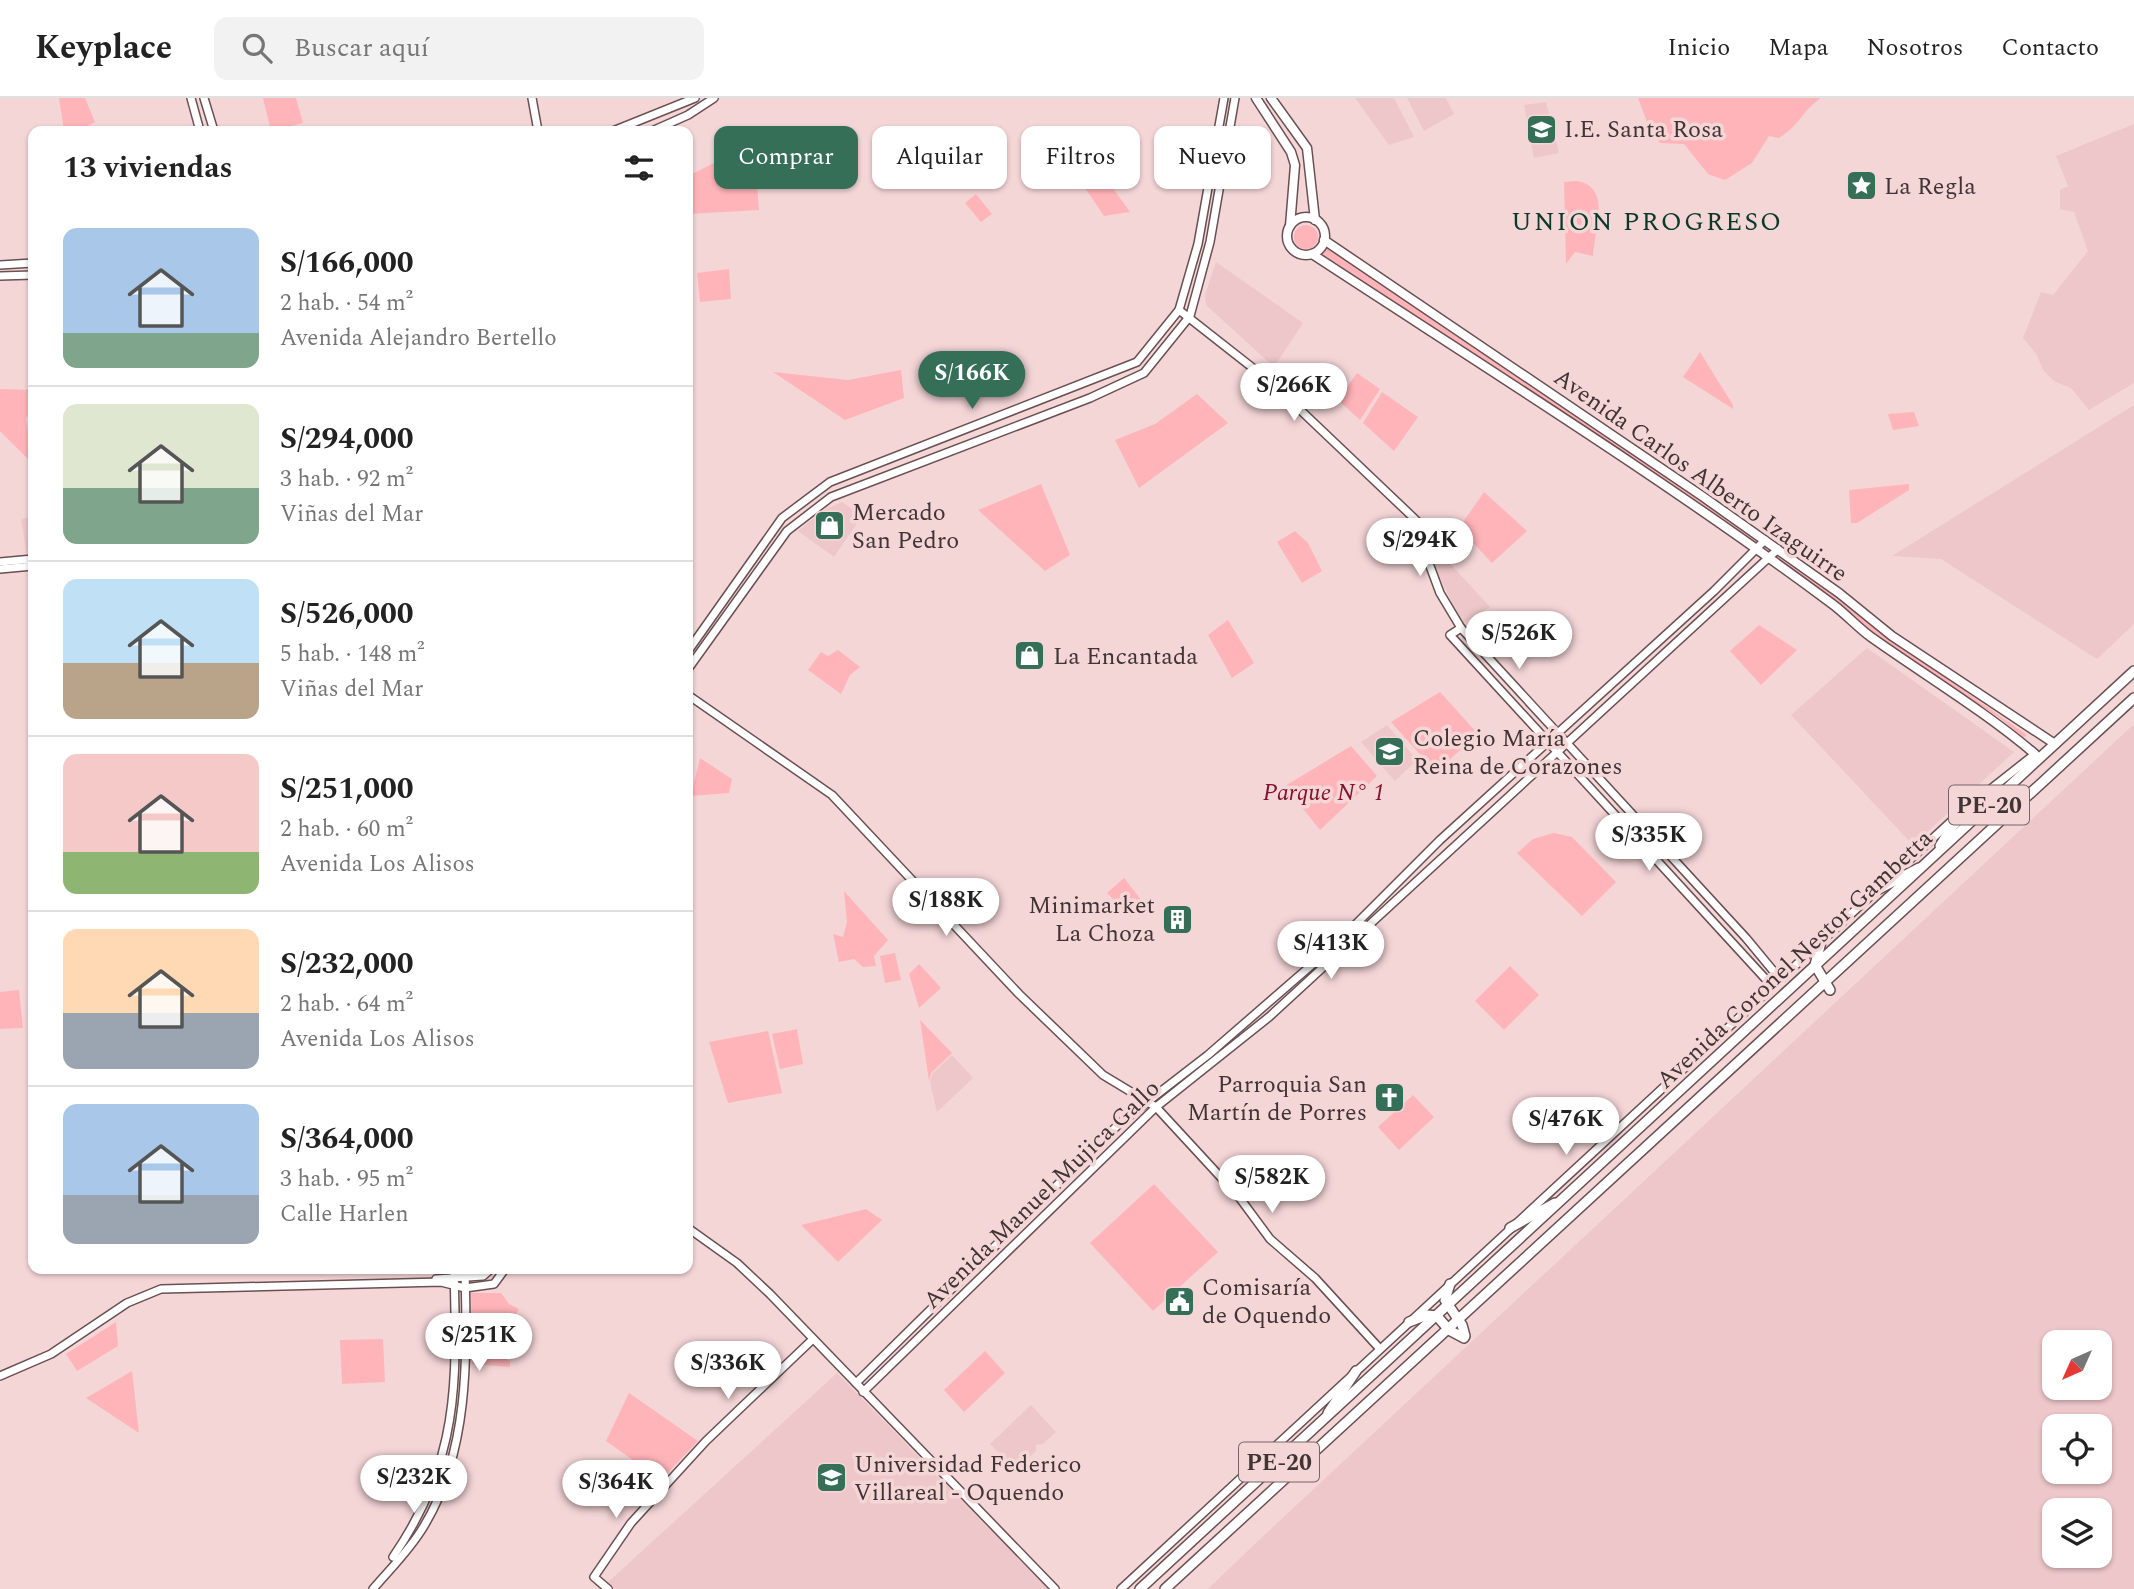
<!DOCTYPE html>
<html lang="es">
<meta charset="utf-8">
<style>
:root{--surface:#fff;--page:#f2f2f2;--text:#222;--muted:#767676;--line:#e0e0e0;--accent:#366f58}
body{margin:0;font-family:Spectral,serif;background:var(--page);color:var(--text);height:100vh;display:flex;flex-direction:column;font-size:26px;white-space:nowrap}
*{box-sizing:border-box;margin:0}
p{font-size:23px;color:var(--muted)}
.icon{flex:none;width:38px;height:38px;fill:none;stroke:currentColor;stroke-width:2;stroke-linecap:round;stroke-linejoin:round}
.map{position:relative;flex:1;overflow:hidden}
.side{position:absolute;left:28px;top:28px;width:665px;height:1148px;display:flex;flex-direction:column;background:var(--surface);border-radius:14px;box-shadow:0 2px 5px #0004}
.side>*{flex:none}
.guide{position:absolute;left:714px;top:28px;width:665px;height:63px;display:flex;gap:14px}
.needle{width:46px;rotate:225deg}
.controls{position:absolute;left:2042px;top:1232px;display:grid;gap:14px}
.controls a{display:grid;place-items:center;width:70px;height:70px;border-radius:14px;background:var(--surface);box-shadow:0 2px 5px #0004;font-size:35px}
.price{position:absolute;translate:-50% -60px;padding:0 16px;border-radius:24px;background:#fff;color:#222;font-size:23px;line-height:46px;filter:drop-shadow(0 2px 4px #0008)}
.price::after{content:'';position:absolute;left:50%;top:42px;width:21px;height:16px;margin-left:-10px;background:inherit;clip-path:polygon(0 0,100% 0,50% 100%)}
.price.on{background:var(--accent);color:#fff}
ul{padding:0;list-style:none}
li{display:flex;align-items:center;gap:21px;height:175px;padding:0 35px}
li+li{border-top:2px solid var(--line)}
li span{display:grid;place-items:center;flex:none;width:196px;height:140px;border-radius:14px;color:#555}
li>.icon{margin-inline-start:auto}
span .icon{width:84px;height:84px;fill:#fffc;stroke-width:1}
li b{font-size:30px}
h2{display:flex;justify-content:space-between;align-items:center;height:84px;padding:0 35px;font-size:30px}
.tag{padding:0 24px;border-radius:14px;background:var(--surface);box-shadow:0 2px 5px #0004;font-size:24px;line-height:63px}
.tag.on{background:var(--accent);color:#fff}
header{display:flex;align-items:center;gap:42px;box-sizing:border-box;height:98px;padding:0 35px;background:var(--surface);border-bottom:2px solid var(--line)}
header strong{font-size:33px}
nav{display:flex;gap:38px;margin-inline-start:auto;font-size:24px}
.search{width:490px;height:63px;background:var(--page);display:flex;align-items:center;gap:18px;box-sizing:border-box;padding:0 24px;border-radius:14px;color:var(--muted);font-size:26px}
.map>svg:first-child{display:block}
.built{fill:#edc7c9;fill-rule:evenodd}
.green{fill:#ffb4b9}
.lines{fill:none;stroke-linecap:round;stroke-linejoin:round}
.secondary-casing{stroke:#6a5052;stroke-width:10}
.primary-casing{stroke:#6a5052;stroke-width:11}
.highway-casing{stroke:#6a5052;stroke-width:12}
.secondary{stroke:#fff;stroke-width:7}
.primary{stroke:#fff;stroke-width:8}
.highway{stroke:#fff;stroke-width:9}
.labels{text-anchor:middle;stroke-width:7;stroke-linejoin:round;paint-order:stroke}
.shield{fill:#f5d6d7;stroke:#766565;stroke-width:2}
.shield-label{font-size:23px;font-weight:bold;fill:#403434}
.poi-label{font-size:24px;fill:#403434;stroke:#f5d6d7;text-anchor:start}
.street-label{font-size:24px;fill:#403434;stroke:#f5d6d7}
.park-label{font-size:24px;font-style:italic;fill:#83122d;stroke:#f5d6d7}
.neighbourhood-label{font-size:26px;letter-spacing:2px;fill:#083a29;stroke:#f5d6d7}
</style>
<header>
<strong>Keyplace</strong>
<div class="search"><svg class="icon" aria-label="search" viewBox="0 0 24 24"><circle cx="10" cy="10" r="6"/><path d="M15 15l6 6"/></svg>Buscar aquí</div>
<nav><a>Inicio</a><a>Mapa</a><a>Nosotros</a><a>Contacto</a></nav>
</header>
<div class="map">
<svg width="2134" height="1491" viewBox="0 0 2134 1491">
<rect width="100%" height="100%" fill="#f5d6d7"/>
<g class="built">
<path d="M1355,0H1394L1414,39L1389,47Z"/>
<path d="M1407,0H1446L1454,16L1424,33Z"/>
<path d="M1546,4L1559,55L1534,60L1524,7Z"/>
<path d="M2134,26V285L2089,312L2071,290L2054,283L2043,272L2037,257L2023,240L2041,194L2053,197L2088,153L2074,114L2060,111V92L2068,88L2056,58Z"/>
<path d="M1216,164L1303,225L1274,269L1206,207L1205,197Z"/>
<path d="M2134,307V526L2097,561L1941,461L1892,458Z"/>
<path d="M842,404L862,418L834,459L798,433L824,412Z"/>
<path d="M33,419V457L27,458L21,421Z"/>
<path d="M1432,446L1490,509L1462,526L1427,452Z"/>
<path d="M1867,550L2014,654L1913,747L1791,617Z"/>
<path d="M2134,626V1491H1208L1259,1442ZM2054,1244H2100V1290H2054ZM2054,1328H2100V1374H2054ZM2054,1412H2100V1458H2054Z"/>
<path d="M1387,627L1417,662L1395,683L1361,644Z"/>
<path d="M952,957L973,980L937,1014L930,984L932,976Z"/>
<path d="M837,1275L1048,1491H615L607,1485Z"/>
<path d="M1031,1307L1056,1334L1043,1346L1036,1347V1353L1015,1373L990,1346Z"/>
</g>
<g class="green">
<path d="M59,0H85L95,24L82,31L64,32Z"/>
<path d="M263,0H296L303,25L271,33Z"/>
<path d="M1638,0H1821C1802,13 1799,28 1779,40L1769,38L1752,65L1725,82L1708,76L1684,46L1660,45L1650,32Z"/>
<path d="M753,37L759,112L688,116V78L728,58Z"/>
<path d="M1097,68L1130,114L1104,118L1079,81Z"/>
<path d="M1576,83C1613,88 1594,133 1593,158L1575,154L1566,166L1564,84Z"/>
<path d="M976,96L992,116L981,124L965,105Z"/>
<circle cx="1306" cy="139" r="12"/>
<path d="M1325,148L1767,448L1838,498L1886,538L2027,637L2023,640L2001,621L1883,543L1835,503L1711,417L1320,156Z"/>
<path d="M729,171L731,201L700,204L697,175Z"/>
<path d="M1700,254L1733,307V311L1683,279Z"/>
<path d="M901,272L904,300L845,322L773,274L848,282Z"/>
<path d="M1357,275L1380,291L1360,322L1338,302Z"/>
<path d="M0,291L33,292V317L26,319L31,361L29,362L0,333Z"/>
<path d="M1382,294L1418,319L1394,353L1363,325Z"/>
<path d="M1197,296L1228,325L1139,390L1115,342L1155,326Z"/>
<path d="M1914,314L1919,328L1893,332L1888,316Z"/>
<path d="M1041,386L1070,457L1045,473L978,412Z"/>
<path d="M1909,386V392L1857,425H1851L1849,392Z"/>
<path d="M1484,394L1527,433L1492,465L1459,430Z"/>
<path d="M1295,433L1308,445L1322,473L1302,485L1277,444Z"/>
<path d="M1228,522L1254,565L1232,580L1208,537Z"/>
<path d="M1759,527L1797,552L1761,587L1730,553Z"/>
<path d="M838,552L860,569L850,577L841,596L808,572L821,554L828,558Z"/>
<path d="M1440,594L1478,636L1436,674L1391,624Z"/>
<path d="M1351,648L1377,678L1320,732L1285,688Z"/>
<path d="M700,660L732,681L729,695L691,698Z"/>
<path d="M1554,735L1572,739L1616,784L1582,818L1517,755L1533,741Z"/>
<path d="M1124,780L1145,807L1131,819L1107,795Z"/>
<path d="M844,793L888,842L874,858L876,868L863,869L854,861L839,864L833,836L843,839L847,824Z"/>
<path d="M895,855L901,882L885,885L880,858Z"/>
<path d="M919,866L941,890L919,910L909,876Z"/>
<path d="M1510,868L1539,897L1504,932L1475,903Z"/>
<path d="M19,892L23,930L0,931V894Z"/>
<path d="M920,922L952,955L931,975L929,983Z"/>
<path d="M797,931L803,966L780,971L772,936Z"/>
<path d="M768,933L782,995L728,1005L709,944Z"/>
<path d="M1413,997L1434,1019L1399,1052L1378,1029Z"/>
<path d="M1154,1086L1218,1154L1153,1213L1090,1145Z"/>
<path d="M866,1111L882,1122L838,1164L801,1127Z"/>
<path d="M471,1195H501L509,1206L519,1211L505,1235L499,1258L510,1263V1269L472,1266Z"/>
<path d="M116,1224L118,1248L77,1273L66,1256Z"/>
<path d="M383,1241L385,1284L342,1286L340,1242Z"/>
<path d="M985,1253L1005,1275L964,1314L944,1292Z"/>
<path d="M132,1273L139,1335L86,1300Z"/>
<path d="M629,1295L698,1343L661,1382L606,1343Z"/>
</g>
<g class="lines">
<defs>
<g id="secondary">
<path d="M191,0L200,33"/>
<path d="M204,0L214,33"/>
<path d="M532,0L538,33"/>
<path d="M613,33L695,0"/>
<path d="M652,33L688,17L714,0"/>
<path d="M0,167L33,165"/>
<path d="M0,178L33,177"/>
<path d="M1179,212L1272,285L1418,424L1417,433L1440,495L1461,530L1746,840L1780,881"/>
<path d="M0,464L33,461"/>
<path d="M0,471L33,468"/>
<path d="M1461,530L1450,537L1772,888"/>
<path d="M688,553L782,420L830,384L1137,264L1179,212L1198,146L1224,0"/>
<path d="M688,571L787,433L831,399L1090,300L1144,275L1190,218L1210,144L1235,0"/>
<path d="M688,597L832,697L1019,896L1103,977L1156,1009L1239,1099L1270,1141L1315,1180L1380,1251"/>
<path d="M1978,701L2035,656"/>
<path d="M688,1130L737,1165L770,1196L1055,1491"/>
<path d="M436,1181L483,1178L491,1171"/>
<path d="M0,1278L51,1256L127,1205L161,1191L441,1184L465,1190L494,1186L505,1171"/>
<path d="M856,1285L1120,1025L1208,957L1337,845L1440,742L1714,493L1765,442"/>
<path d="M863,1294L1156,1009L1269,919L1778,451"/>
<path d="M393,1459C460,1361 457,1284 454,1171"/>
<path d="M373,1491C390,1471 410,1452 424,1428C470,1352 467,1257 465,1171"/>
<path d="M608,1491L594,1479L631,1425L706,1343L813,1241"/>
<path d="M1121,1491L1958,717"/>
</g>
<g id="primary">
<path d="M1256,0L1291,54L1295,67L1290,128"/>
<path d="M1271,0L1307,50L1315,122"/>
<circle cx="1306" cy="138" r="19"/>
<path d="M1324,142L1702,398L1839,495L1892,538L2055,646"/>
<path d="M1312,156C1486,270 1664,381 1831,505C1845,515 1857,529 1871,539C1926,578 1983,612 2035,656"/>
</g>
<g id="highway">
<path d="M1940,748L1952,729L1981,698"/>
<path d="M1879,791L1919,770"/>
<path d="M1821,844L1815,867L1830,892"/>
<path d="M1510,1130L1555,1105"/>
<path d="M1450,1186L1445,1202L1462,1227L1465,1238"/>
<path d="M1409,1224L1427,1217L1437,1218L1449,1232L1464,1240"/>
<path d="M1328,1315L1356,1273"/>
<path d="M1140,1491L2134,573"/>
<path d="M1165,1491L2134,600"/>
</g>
</defs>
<use href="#secondary" class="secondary-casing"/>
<use href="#primary" class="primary-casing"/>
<use href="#highway" class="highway-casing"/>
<use href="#secondary" class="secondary"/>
<use href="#primary" class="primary"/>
<use href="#highway" class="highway"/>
</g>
<defs>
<symbol id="school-square" viewBox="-11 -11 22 22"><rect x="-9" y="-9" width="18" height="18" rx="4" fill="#366f58" stroke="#f5d6d7"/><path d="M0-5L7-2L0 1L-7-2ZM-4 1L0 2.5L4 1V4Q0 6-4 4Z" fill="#fff"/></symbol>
<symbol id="sight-square" viewBox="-11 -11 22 22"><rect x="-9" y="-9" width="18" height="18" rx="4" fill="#366f58" stroke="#f5d6d7"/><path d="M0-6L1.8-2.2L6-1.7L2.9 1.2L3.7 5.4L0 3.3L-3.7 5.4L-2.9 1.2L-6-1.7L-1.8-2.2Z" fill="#fff"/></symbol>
<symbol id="shop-square" viewBox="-11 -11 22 22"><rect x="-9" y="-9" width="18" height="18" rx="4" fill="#366f58" stroke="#f5d6d7"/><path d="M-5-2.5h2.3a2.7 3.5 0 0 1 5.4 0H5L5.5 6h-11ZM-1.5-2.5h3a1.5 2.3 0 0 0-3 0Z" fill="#fff"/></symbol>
<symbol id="building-square" viewBox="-11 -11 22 22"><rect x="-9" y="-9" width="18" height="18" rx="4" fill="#366f58" stroke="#f5d6d7"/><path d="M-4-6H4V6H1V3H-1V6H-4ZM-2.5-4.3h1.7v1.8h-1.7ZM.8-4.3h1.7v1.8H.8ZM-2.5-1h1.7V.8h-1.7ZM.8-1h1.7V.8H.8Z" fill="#fff"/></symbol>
<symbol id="church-square" viewBox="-11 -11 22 22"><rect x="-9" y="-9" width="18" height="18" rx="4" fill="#366f58" stroke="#f5d6d7"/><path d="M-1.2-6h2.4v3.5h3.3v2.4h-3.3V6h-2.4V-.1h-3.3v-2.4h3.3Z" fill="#fff"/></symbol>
<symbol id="civic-square" viewBox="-11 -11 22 22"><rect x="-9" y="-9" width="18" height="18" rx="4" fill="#366f58" stroke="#f5d6d7"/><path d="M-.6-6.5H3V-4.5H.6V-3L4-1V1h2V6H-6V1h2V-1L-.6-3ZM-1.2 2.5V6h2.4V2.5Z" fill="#fff"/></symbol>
<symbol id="university-square" viewBox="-11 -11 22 22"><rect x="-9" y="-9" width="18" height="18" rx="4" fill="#366f58" stroke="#f5d6d7"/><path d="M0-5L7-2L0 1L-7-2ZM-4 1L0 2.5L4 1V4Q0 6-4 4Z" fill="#fff"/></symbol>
</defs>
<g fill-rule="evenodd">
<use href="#school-square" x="1524" y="14" width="35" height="35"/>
<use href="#sight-square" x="1844" y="70" width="35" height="35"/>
<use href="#shop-square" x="812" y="410" width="35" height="35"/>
<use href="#shop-square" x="1012" y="540" width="35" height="35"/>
<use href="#school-square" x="1372" y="636" width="35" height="35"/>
<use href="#building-square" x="1160" y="804" width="35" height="35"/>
<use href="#church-square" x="1372" y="982" width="35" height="35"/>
<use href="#civic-square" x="1162" y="1186" width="35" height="35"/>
<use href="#university-square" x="814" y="1362" width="35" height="35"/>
</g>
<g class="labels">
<g class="shield">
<rect x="1949" y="687.5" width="80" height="39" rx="5"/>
<rect x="1239" y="1344.5" width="80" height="39" rx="5"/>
</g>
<g class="shield-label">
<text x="1989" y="715">PE-20</text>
<text x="1279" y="1372">PE-20</text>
</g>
<g class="poi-label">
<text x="1564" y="39">I.E. Santa Rosa</text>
<text x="1884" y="96">La Regla</text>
<text x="852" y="422">Mercado<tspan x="852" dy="28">San Pedro</tspan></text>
<text x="1053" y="566">La Encantada</text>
<text x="1413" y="648">Colegio María<tspan x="1413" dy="28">Reina de Corazones</tspan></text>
<text x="1155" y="815" text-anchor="end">Minimarket<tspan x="1155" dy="28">La Choza</tspan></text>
<text x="1367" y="994" text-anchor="end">Parroquia San<tspan x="1367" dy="28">Martín de Porres</tspan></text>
<text x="1202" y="1197">Comisaría<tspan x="1202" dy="28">de Oquendo</tspan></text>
<text x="854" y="1374">Universidad Federico<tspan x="854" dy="28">Villareal - Oquendo</tspan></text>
</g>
<g class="street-label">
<text transform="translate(1701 377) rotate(35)" y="8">Avenida Carlos Alberto Izaguirre</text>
<text transform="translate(1794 861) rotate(-43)" y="8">Avenida Coronel Nestor Gambetta</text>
<text transform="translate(1041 1096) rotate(-44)" y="8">Avenida Manuel Mujica Gallo</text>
</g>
<g class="park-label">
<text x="1324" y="702">Parque N° 1</text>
</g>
<g class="neighbourhood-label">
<text x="1647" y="132">UNION PROGRESO</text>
</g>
</g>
</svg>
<div class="controls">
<a><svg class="needle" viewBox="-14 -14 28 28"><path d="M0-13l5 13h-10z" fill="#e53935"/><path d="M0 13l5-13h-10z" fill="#767676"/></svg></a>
<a><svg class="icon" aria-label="locate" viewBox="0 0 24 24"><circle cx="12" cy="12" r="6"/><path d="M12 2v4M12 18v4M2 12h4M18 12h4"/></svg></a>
<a><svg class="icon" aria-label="layers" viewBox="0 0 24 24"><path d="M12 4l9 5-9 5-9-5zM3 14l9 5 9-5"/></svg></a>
</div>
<b class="price on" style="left:972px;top:313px">S/166K</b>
<b class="price" style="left:1294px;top:325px">S/266K</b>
<b class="price" style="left:1420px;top:480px">S/294K</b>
<b class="price" style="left:1519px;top:573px">S/526K</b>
<b class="price" style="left:1649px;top:775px">S/335K</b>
<b class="price" style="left:946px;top:840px">S/188K</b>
<b class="price" style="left:1331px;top:883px">S/413K</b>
<b class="price" style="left:1566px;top:1059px">S/476K</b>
<b class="price" style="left:1272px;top:1117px">S/582K</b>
<b class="price" style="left:479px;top:1275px">S/251K</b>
<b class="price" style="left:728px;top:1303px">S/336K</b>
<b class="price" style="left:414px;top:1417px">S/232K</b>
<b class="price" style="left:616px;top:1422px">S/364K</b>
<div class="guide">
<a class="tag on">Comprar</a>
<a class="tag">Alquilar</a>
<a class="tag">Filtros</a>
<a class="tag">Nuevo</a>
</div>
<section class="side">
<h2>13 viviendas<svg class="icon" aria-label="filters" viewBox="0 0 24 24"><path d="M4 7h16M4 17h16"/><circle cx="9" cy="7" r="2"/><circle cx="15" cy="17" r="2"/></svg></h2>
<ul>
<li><span style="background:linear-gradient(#a9c7e8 75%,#7fa58c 0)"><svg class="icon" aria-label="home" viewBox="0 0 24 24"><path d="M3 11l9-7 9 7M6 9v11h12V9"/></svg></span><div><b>S/166,000</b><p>2 hab. · 54 m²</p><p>Avenida Alejandro Bertello</p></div></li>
<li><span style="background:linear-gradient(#dfe7d0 60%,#7fa58c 0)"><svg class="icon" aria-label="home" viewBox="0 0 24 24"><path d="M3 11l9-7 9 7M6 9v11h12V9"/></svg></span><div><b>S/294,000</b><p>3 hab. · 92 m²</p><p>Viñas del Mar</p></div></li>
<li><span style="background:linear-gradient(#bfe0f5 60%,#b9a48a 0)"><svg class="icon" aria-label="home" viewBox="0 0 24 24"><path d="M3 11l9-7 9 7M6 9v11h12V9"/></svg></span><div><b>S/526,000</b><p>5 hab. · 148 m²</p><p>Viñas del Mar</p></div></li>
<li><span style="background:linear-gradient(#f6c9c9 70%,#8fb573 0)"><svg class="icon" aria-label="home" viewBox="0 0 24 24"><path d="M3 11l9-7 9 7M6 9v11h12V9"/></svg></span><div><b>S/251,000</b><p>2 hab. · 60 m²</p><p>Avenida Los Alisos</p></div></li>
<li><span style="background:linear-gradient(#ffd9b3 60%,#9aa5b1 0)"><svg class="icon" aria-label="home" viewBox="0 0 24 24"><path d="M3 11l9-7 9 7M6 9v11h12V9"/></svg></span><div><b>S/232,000</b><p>2 hab. · 64 m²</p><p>Avenida Los Alisos</p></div></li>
<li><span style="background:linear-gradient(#a9c7e8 65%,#9aa5b1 0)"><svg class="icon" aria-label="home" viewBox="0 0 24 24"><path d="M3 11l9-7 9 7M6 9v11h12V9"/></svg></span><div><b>S/364,000</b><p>3 hab. · 95 m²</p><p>Calle Harlen</p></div></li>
</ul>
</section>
</div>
